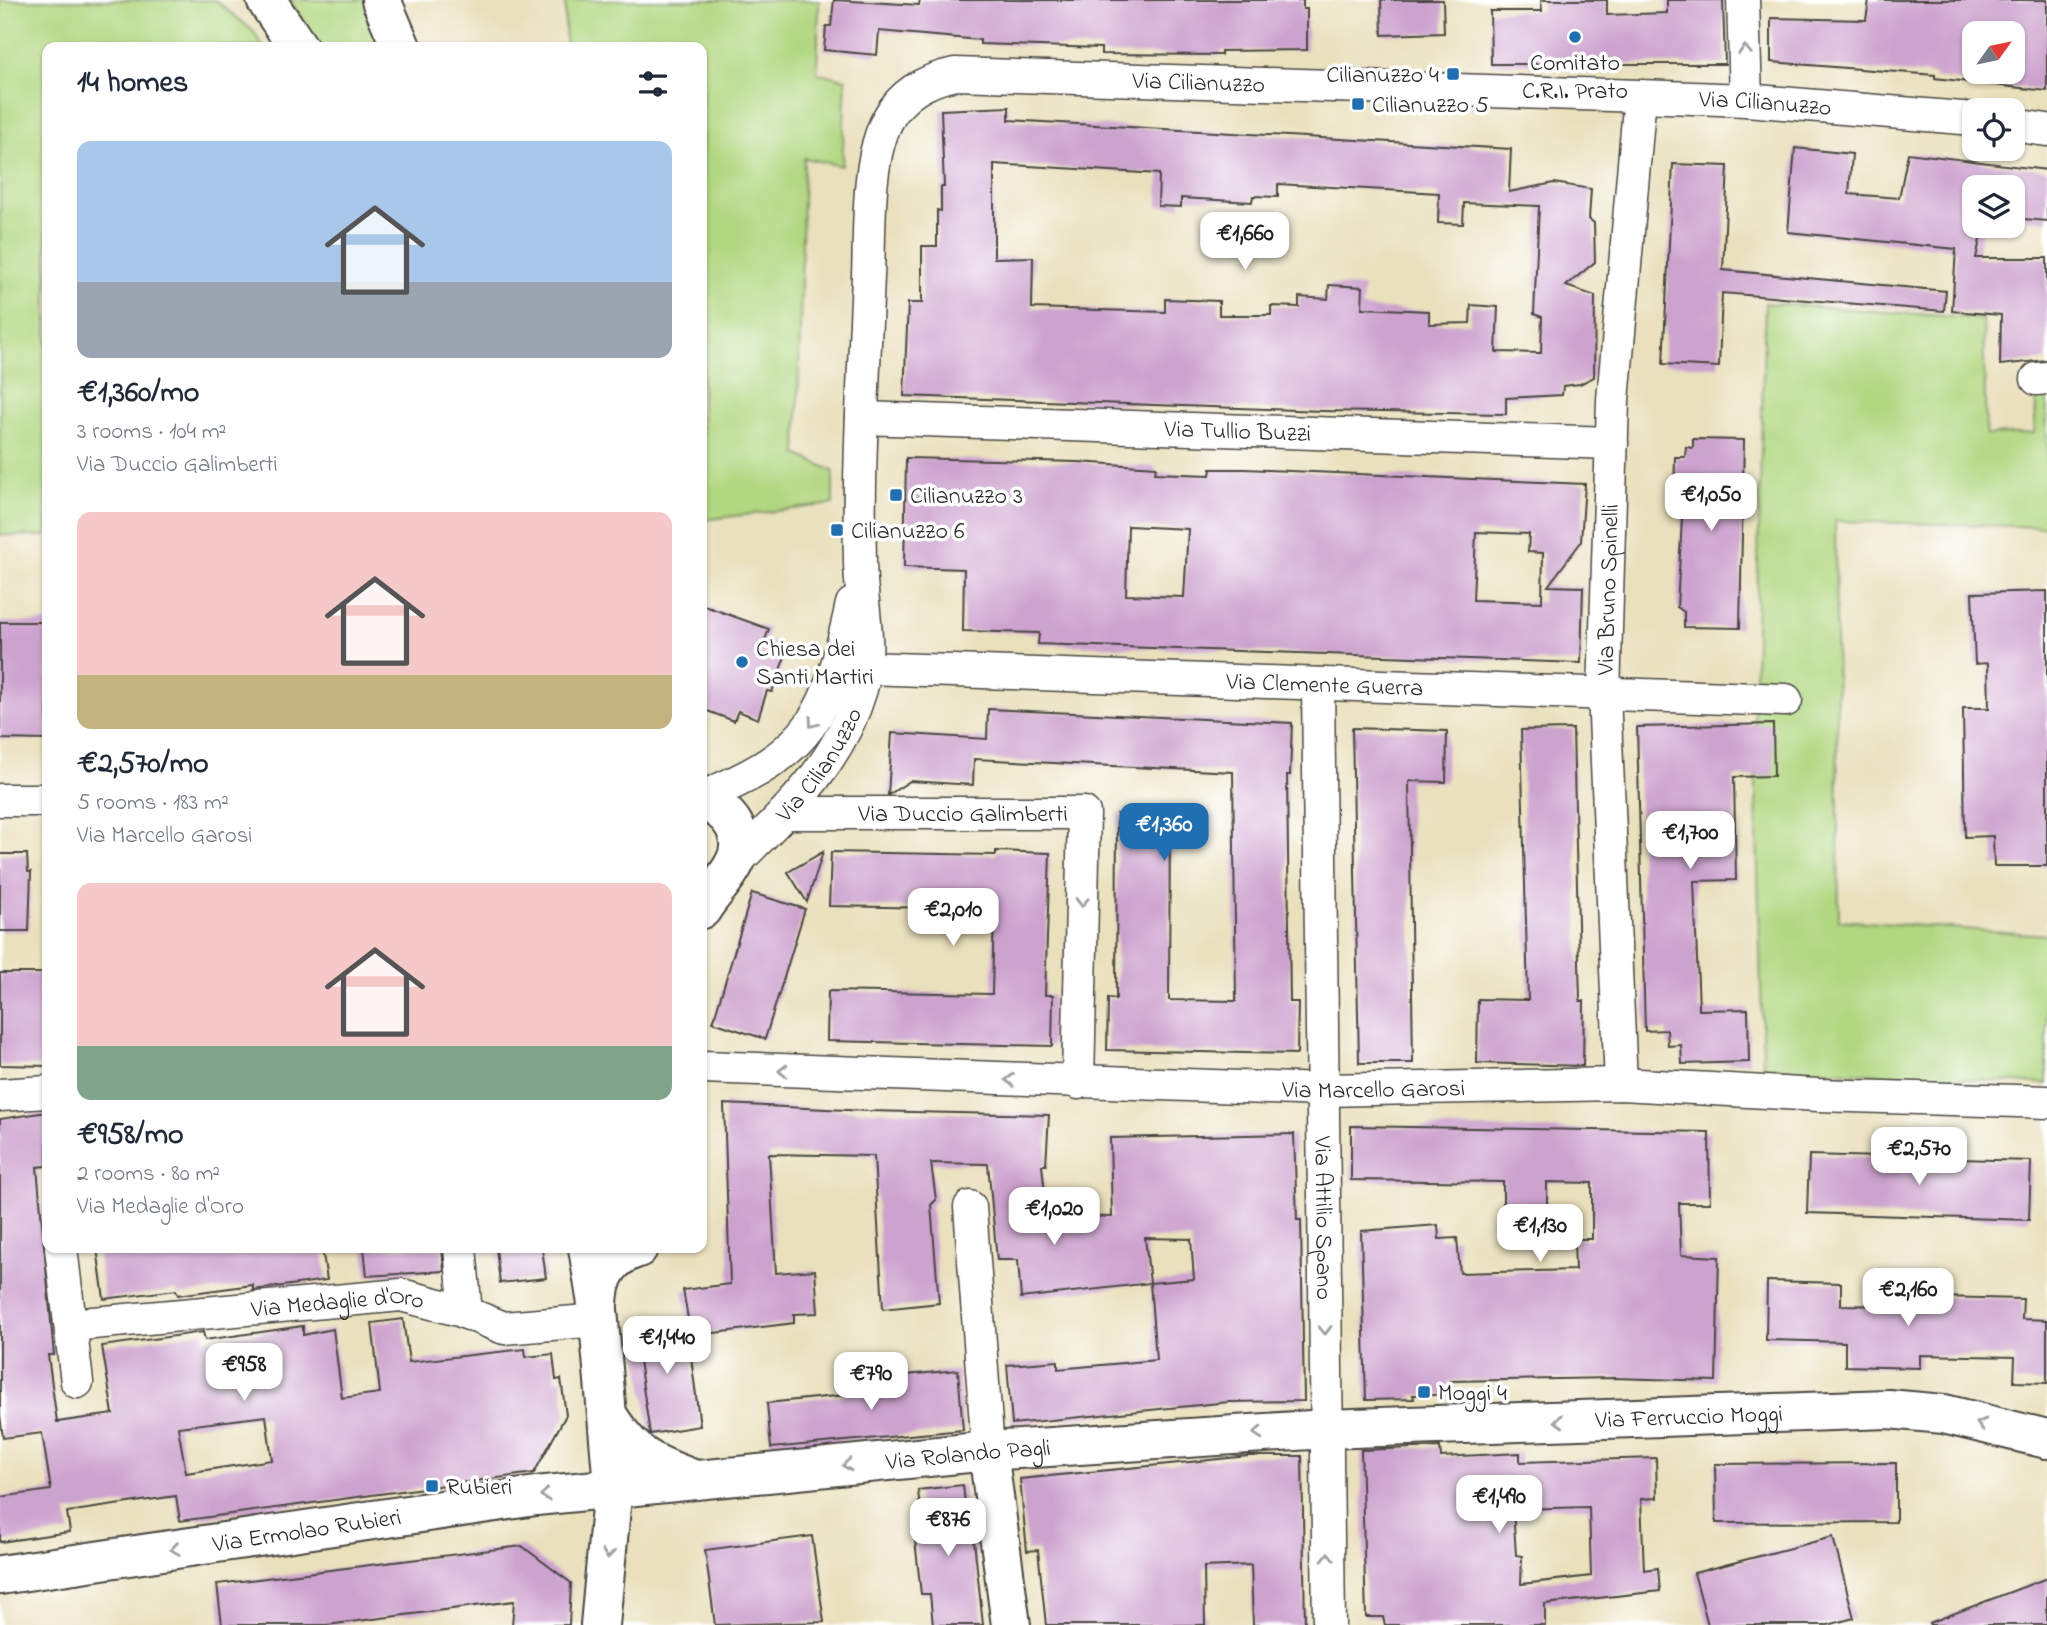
<!DOCTYPE html>
<meta charset="utf-8">
<style>
:root{--surface:#fff;--page:#f2f2f3;--text:#1f2937;--muted:#747a83;--accent:#1f6fb2}
body{margin:0;font-family:"Indie Flower",sans-serif;background:var(--page);color:var(--text);height:100vh;display:flex;flex-direction:column;font-size:26px;white-space:nowrap}
*{box-sizing:border-box;margin:0}
p{font-size:23px;color:var(--muted)}
.icon{flex:none;width:38px;height:38px;fill:none;stroke:currentColor;stroke-width:2;stroke-linecap:round;stroke-linejoin:round}
.map{position:relative;flex:1;overflow:hidden}
.panel{position:absolute;left:42px;top:42px;width:665px;height:1211px;display:flex;flex-direction:column;background:var(--surface);border-radius:14px;box-shadow:0 2px 5px #0004}
.panel>*{flex:none}
.needle{width:46px;rotate:57deg}
.controls{position:absolute;left:1962px;top:21px;display:grid;gap:14px}
.controls a{display:grid;place-items:center;width:63px;height:63px;border-radius:14px;background:var(--surface);box-shadow:0 2px 5px #0004;font-size:35px}
.price{position:absolute;translate:-50% -60px;padding:0 16px;border-radius:14px;background:#fff;color:#222;font-size:23px;line-height:46px;filter:drop-shadow(0 2px 4px #0008)}
.price::after{content:'';position:absolute;left:50%;top:42px;width:21px;height:16px;margin-left:-10px;background:inherit;clip-path:polygon(0 0,100% 0,50% 100%)}
.price.on{background:var(--accent);color:#fff}
ul{padding:0;list-style:none}
li{display:grid;align-content:center;gap:14px;height:371px;padding:0 35px}
li span{display:grid;place-items:center;height:217px;border-radius:14px;color:#555}
li>.icon{margin-inline-start:auto}
span .icon{width:126px;height:126px;fill:#fffc;stroke-width:1}
li b{font-size:30px}
h2{display:flex;justify-content:space-between;align-items:center;height:84px;padding:0 35px;font-size:30px}
.map>svg:first-child{display:block}
.green{fill:#b1d780;stroke:#6e8156;stroke-width:2}
.building{fill:#cca2ce;fill-rule:evenodd}
.lines{fill:none;stroke-linecap:round;stroke-linejoin:round}
.minor-casing{stroke:#484641;stroke-width:35}
.tertiary-casing{stroke:#484641;stroke-width:42}
.minor{stroke:#fff;stroke-width:32}
.tertiary{stroke:#fff;stroke-width:38}
.oneway{stroke:#a0a0a0}
.poi-dot{fill:#1f6fb2;stroke:#fff;stroke-width:2.5}
.labels{text-anchor:middle;stroke-width:7;stroke-linejoin:round;paint-order:stroke}
.poi-label{font-size:24px;fill:#2b2b2b;stroke:#fff;text-anchor:start}
.street-label{font-size:24px;fill:#2b2b2b;stroke:#fff}
</style>
<div class="map">
<svg width="2047" height="1625" viewBox="0 0 2047 1625">
<rect width="100%" height="100%" fill="#fff"/>
<filter id="ink" filterUnits="userSpaceOnUse"><feTurbulence type="fractalNoise" baseFrequency=".0143" numOctaves="2"/><feDisplacementMap in="SourceGraphic" scale="14" xChannelSelector="R" yChannelSelector="G"/><feConvolveMatrix kernelMatrix="1 2 1 2 8 2 1 2 1" color-interpolation-filters="sRGB"/></filter>
<filter id="wash" filterUnits="userSpaceOnUse"><feTurbulence type="fractalNoise" baseFrequency=".00686" numOctaves="4" result="noise"/><feDisplacementMap in="SourceGraphic" scale="28" xChannelSelector="R" yChannelSelector="G"/><feGaussianBlur stdDeviation="1.57" result="paint"/><feColorMatrix in="noise" values="0 0 0 0 0 0 0 0 0 0 0 0 0 0 0 0 0 1.4 0 .05"/><feComposite in="paint" operator="in"/></filter>
<g filter="url(#wash)">
<rect width="100%" height="100%" fill="#e9e0bc"/>
<g class="green">
<path d="M0,0H215L253,31L263,47H47V536L0,535Z"/>
<path d="M290,0H367L388,47H319Z"/>
<path d="M565,0H819L817,73L846,79L842,166L804,158L797,454L833,471V504L702,520V47H565Z"/>
<path d="M1765,303L1983,319L1986,435L2034,433L2037,391H2047V527L1835,521L1839,920L2047,935V1084L1763,1067L1754,709Z"/>
</g>
<g id="blocks">
<g class="building">
<path d="M834,0L919,5L920,0H1303V9H1307V50L1221,51V55L1101,54V48L980,44V40L879,31L877,55L824,50L826,26H831Z"/>
<path d="M1381,0H1443L1444,33L1382,35Z"/>
<path d="M1541,0H1607V15L1667,13V0H1723L1725,64H1491L1490,11H1542Z"/>
<path d="M1869,0H2047V91L1935,78V75L1771,62V18L1866,20ZM1974,33H2012V72H1974Z"/>
<path d="M1009,107V120L1511,149L1509,192L1554,183L1591,189L1589,219L1594,223L1595,262L1566,286L1595,296L1594,377L1580,384L1563,386L1562,395L1506,398V414L1322,411L904,396L908,303H922V246H937V210L941,211V187H944L941,110ZM994,164L1159,174L1158,206L1181,207V198L1252,202L1253,196L1278,197V184L1439,193L1438,223L1463,224L1464,203L1539,206L1534,314L1542,317L1541,353L1496,352L1498,307L1471,305L1470,323L1429,324V311L1362,308L1363,287L1329,285L1328,299L1299,297V307L1271,306V315H1219V301L1165,299V312L1032,308L1033,257L994,258Z"/>
<path d="M1795,148L1852,154L1849,194L1899,198L1908,153L2047,170V221L2012,218V187H1974V226H1983L1976,258H2047V360L2000,365L2001,315L1952,311L1956,249L1788,232Z"/>
<path d="M1673,164L1728,166L1723,270L1946,291L1944,311L1722,293L1719,367L1663,364Z"/>
<path d="M1693,439L1744,440L1740,628L1684,627V612L1677,607L1683,501H1674L1675,457H1685L1686,447L1693,448Z"/>
<path d="M906,458L1078,462L1156,467L1155,473L1210,475L1211,469H1244L1585,484L1581,542L1548,586L1583,587L1581,663L1038,644L1039,633L963,631L964,569L904,567ZM1128,526L1188,529L1184,597L1126,595ZM1476,532L1529,534L1528,552L1543,553L1542,602L1473,600Z"/>
<path d="M2047,591V866H1994L1993,836L1965,837L1963,708H1989L1988,663L1975,664L1972,593Z"/>
<path d="M702,605L769,629L765,640L788,648L772,692L767,691L758,719L738,711L734,721L702,709Z"/>
<path d="M0,622H47V740L0,739Z"/>
<path d="M988,709L1292,723L1290,775H1287L1290,1002H1298L1297,1054L1107,1050L1108,998L1116,999L1117,814L1170,815L1169,1000L1236,1001L1233,772L974,759L973,785L910,781L888,795L892,733L987,739Z"/>
<path d="M1773,724L1774,776L1734,777L1736,880L1694,881L1699,1010L1748,1009L1749,1062L1682,1064L1681,1045L1668,1046L1667,1030L1645,1031L1637,727Z"/>
<path d="M1352,728L1447,731L1446,782L1409,781L1413,1063H1359Z"/>
<path d="M1573,729L1580,1001H1584L1583,1066L1477,1063L1478,999L1528,1000L1521,730Z"/>
<path d="M996,851L1050,853L1045,995H1053L1052,1046L827,1041L828,991L992,994L994,909L829,906L831,852L996,855Z"/>
<path d="M823,852L807,902L788,872Z"/>
<path d="M0,854H27L28,872H31L29,931H0Z"/>
<path d="M752,893L805,909L765,1039L713,1022Z"/>
<path d="M0,973H47V1066L0,1065Z"/>
<path d="M724,1104L867,1111L1049,1115L1046,1165H1042L1047,1215L1112,1217L1110,1138L1294,1134L1297,1220H1301L1304,1401L1229,1402L1012,1424L1007,1365L1058,1361V1369L1156,1360L1150,1283L1021,1298L1018,1260H997L988,1164L931,1163L936,1200L931,1205L939,1303L883,1309L874,1156L769,1154L776,1273L815,1270L818,1313L794,1314V1323L691,1336L683,1290L730,1284ZM1145,1238L1191,1239L1194,1279L1150,1283Z"/>
<path d="M47,1112V1166L37,1167L54,1355H48L57,1422L113,1414L102,1346L203,1332L205,1340L303,1326V1335L333,1329L342,1398L380,1393L372,1323L403,1319L409,1362L525,1349L526,1357L553,1354L556,1380L561,1379L566,1415L534,1473L180,1521L176,1496L67,1512L70,1532L0,1542V1497L51,1490L42,1433L3,1438L0,1415V1119ZM266,1416L272,1460L186,1473L178,1427Z"/>
<path d="M1351,1126L1709,1132L1710,1203H1679L1681,1255L1719,1257L1716,1381L1614,1378L1449,1381V1395H1413L1414,1399L1366,1400L1361,1231L1438,1225L1439,1239L1457,1238L1460,1273L1575,1270L1574,1239H1592V1183L1547,1182V1216L1503,1215V1182L1351,1180Z"/>
<path d="M1809,1155L2031,1161L2029,1220L1807,1213Z"/>
<path d="M97,1248H322L327,1280L253,1290V1285L178,1295L176,1290L104,1299Z"/>
<path d="M364,1248H442L444,1271L367,1276Z"/>
<path d="M496,1248H542L546,1278L500,1283Z"/>
<path d="M1767,1281L1841,1283V1305L1939,1307V1297L2023,1299L2022,1319L2047,1320V1383L2014,1382L2015,1357L1920,1355V1368L1845,1366V1342L1766,1340Z"/>
<path d="M686,1319L700,1426L650,1434L634,1327Z"/>
<path d="M958,1370L963,1430L771,1448L767,1403L845,1395L844,1391L886,1388L885,1377Z"/>
<path d="M1440,1447L1441,1457L1520,1453V1462L1656,1458L1657,1498L1641,1499L1644,1570L1658,1568L1660,1591L1545,1604V1625H1385L1383,1617H1366L1361,1450ZM1589,1507L1591,1576L1521,1584L1522,1556L1516,1555L1513,1509Z"/>
<path d="M1249,1456H1302L1305,1625H1253L1251,1565L1204,1567L1205,1625H1046L1038,1550L1027,1551L1020,1479Z"/>
<path d="M1896,1463V1522L1716,1523L1715,1464Z"/>
<path d="M963,1485L968,1532L973,1531L983,1625H933L930,1594H921L914,1531L922,1530L918,1490Z"/>
<path d="M812,1536L824,1622L715,1625L705,1550Z"/>
<path d="M1833,1537L1854,1618L1828,1625H1708L1694,1573Z"/>
<path d="M522,1546L571,1583L569,1625H512L514,1601L327,1625H222L217,1584Z"/>
<path d="M2047,1578V1625H1930L1929,1623Z"/>
</g>
</g>
</g>
<g filter="url(#ink)">
<use href="#blocks" fill-opacity="0" stroke="#484641" stroke-width="2"/>
<g class="lines">
<defs>
<g id="minor">
<path d="M1743,0L1746,100"/>
<path d="M2012,125L2047,130"/>
<path d="M2037,379L2047,378"/>
<path id="s1" d="M862,418L1612,443"/>
<path id="s2" d="M865,668L1786,700"/>
<path id="s3" d="M1318,684L1329,1625"/>
<path d="M702,797C814,751 827,717 852,604"/>
<path d="M0,800H47"/>
<path id="s4" d="M785,813H1084L1078,1083"/>
<path id="s5" d="M735,863C787,811 840,762 861,689C873,648 861,605 860,563C858,468 864,372 868,276C870,231 866,160 888,119C902,93 926,80 955,74L1640,96L1746,100L1974,119"/>
<path id="s6" d="M702,1067L1323,1090L1621,1084L1818,1095L2047,1102"/>
<path id="s7" d="M1621,1084L1604,694L1613,400L1640,96"/>
<path d="M0,1095L47,1092"/>
<path d="M970,1207L988,1451"/>
<path d="M61,1248L77,1382"/>
<path d="M460,1248L466,1313"/>
<path id="s8" d="M71,1325L401,1295L459,1310L504,1328L598,1320"/>
</g>
<g id="tertiary">
<path d="M266,0L298,47"/>
<path d="M381,0L401,47"/>
<path d="M702,802C729,808 749,837 734,864C726,880 711,894 702,909"/>
<path d="M588,1248L598,1310L613,1486L600,1625"/>
<path d="M598,1304C599,1275 610,1257 638,1248"/>
<path d="M608,1416C634,1456 649,1463 693,1479"/>
<path d="M988,1451L1011,1625"/>
<path id="s9" d="M0,1575L536,1496L988,1451L1326,1429L1888,1409L1944,1414L2047,1439"/>
</g>
</defs>
<use href="#minor" class="minor-casing"/>
<use href="#tertiary" class="tertiary-casing"/>
<use href="#minor" class="minor"/>
<use href="#tertiary" class="tertiary"/>
</g>
<defs><path id="oneway-chevron" d="M-2-3.5L2.5 0L-2 3.5" fill="none" stroke-width="1.6" stroke-linecap="round" stroke-linejoin="round" transform="scale(1.75)"/></defs>
<g class="oneway">
<use href="#oneway-chevron" transform="translate(1745 50) rotate(-91)"/>
<use href="#oneway-chevron" transform="translate(813 723) rotate(127)"/>
<use href="#oneway-chevron" transform="translate(1082 902) rotate(91)"/>
<use href="#oneway-chevron" transform="translate(783 1071) rotate(-178)"/>
<use href="#oneway-chevron" transform="translate(1010 1080) rotate(-178)"/>
<use href="#oneway-chevron" transform="translate(1325 1330) rotate(89)"/>
<use href="#oneway-chevron" transform="translate(1559 1421) rotate(178)"/>
<use href="#oneway-chevron" transform="translate(1981 1424) rotate(-166)"/>
<use href="#oneway-chevron" transform="translate(1258 1433) rotate(176)"/>
<use href="#oneway-chevron" transform="translate(847 1465) rotate(174)"/>
<use href="#oneway-chevron" transform="translate(545 1495) rotate(173)"/>
<use href="#oneway-chevron" transform="translate(175 1549) rotate(172)"/>
<use href="#oneway-chevron" transform="translate(608 1554) rotate(97)"/>
<use href="#oneway-chevron" transform="translate(1328 1557) rotate(-91)"/>
</g>
</g>
<g class="poi-dot">
<circle cx="1575" cy="37" r="7"/>
<rect x="1446" y="67" width="14" height="14" rx="3.5"/>
<rect x="1351" y="97" width="14" height="14" rx="3.5"/>
<rect x="889" y="488" width="14" height="14" rx="3.5"/>
<rect x="830" y="523" width="14" height="14" rx="3.5"/>
<circle cx="742" cy="662" r="7"/>
<rect x="1417" y="1385" width="14" height="14" rx="3.5"/>
<rect x="425" y="1479" width="14" height="14" rx="3.5"/>
</g>
<g class="labels">
<g class="poi-label">
<text x="1575" y="70" text-anchor="middle">Comitato<tspan x="1575" dy="28">C.R.I. Prato</tspan></text>
<text x="1439" y="82" text-anchor="end">Cilianuzzo 4</text>
<text x="1372" y="112">Cilianuzzo 5</text>
<text x="910" y="503">Cilianuzzo 3</text>
<text x="851" y="538">Cilianuzzo 6</text>
<text x="756" y="656">Chiesa dei<tspan x="756" dy="28">Santi Martiri</tspan></text>
<text x="1438" y="1400">Moggi 4</text>
<text x="446" y="1494">Rubieri</text>
</g>
<g class="street-label">
<text dy="8" stroke="none"><textPath href="#s5" startOffset="1118">Via Cilianuzzo</textPath></text>
<text dy="8" stroke="none"><textPath href="#s5" startOffset="1685">Via Cilianuzzo</textPath></text>
<text dy="8" stroke="none"><textPath href="#s1" startOffset="376">Via Tullio Buzzi</textPath></text>
<text dy="8" stroke="none"><textPath href="#s7" startOffset="495">Via Bruno Spinelli</textPath></text>
<text dy="8" stroke="none"><textPath href="#s2" startOffset="460">Via Clemente Guerra</textPath></text>
<text dy="8" stroke="none"><textPath href="#s5" startOffset="130">Via Cilianuzzo</textPath></text>
<text dy="8" stroke="none"><textPath href="#s4" startOffset="178">Via Duccio Galimberti</textPath></text>
<text dy="8" stroke="none"><textPath href="#s6" startOffset="672">Via Marcello Garosi</textPath></text>
<text dy="8" stroke="none"><textPath href="#s3" startOffset="534">Via Attilio Spano</textPath></text>
<text dy="8" stroke="none"><textPath href="#s8" startOffset="268">Via Medaglie d'Oro</textPath></text>
<text dy="8" stroke="none"><textPath href="#s9" startOffset="1698">Via Ferruccio Moggi</textPath></text>
<text dy="8" stroke="none"><textPath href="#s9" startOffset="976">Via Rolando Pagli</textPath></text>
<text dy="8" stroke="none"><textPath href="#s9" startOffset="310">Via Ermolao Rubieri</textPath></text>
</g>
</g>
</svg>
<div class="controls">
<a><svg class="needle" viewBox="-14 -14 28 28"><path d="M0-13l5 13h-10z" fill="#e53935"/><path d="M0 13l5-13h-10z" fill="#747a83"/></svg></a>
<a><svg class="icon" aria-label="locate" viewBox="0 0 24 24"><circle cx="12" cy="12" r="6"/><path d="M12 2v4M12 18v4M2 12h4M18 12h4"/></svg></a>
<a><svg class="icon" aria-label="layers" viewBox="0 0 24 24"><path d="M12 4l9 5-9 5-9-5zM3 14l9 5 9-5"/></svg></a>
</div>
<b class="price" style="left:1245px;top:272px">€1,660</b>
<b class="price" style="left:1711px;top:533px">€1,050</b>
<b class="price on" style="left:1164px;top:863px">€1,360</b>
<b class="price" style="left:1690px;top:871px">€1,700</b>
<b class="price" style="left:953px;top:948px">€2,010</b>
<b class="price" style="left:1919px;top:1187px">€2,570</b>
<b class="price" style="left:1054px;top:1247px">€1,020</b>
<b class="price" style="left:1540px;top:1264px">€1,130</b>
<b class="price" style="left:1908px;top:1328px">€2,160</b>
<b class="price" style="left:667px;top:1376px">€1,440</b>
<b class="price" style="left:244px;top:1403px">€958</b>
<b class="price" style="left:871px;top:1412px">€790</b>
<b class="price" style="left:1499px;top:1535px">€1,490</b>
<b class="price" style="left:948px;top:1558px">€876</b>
<section class="panel">
<h2>14 homes<svg class="icon" aria-label="filters" viewBox="0 0 24 24"><path d="M4 7h16M4 17h16"/><circle cx="9" cy="7" r="2"/><circle cx="15" cy="17" r="2"/></svg></h2>
<ul>
<li><span style="background:linear-gradient(#a9c7e8 65%,#9aa5b1 0)"><svg class="icon" aria-label="home" viewBox="0 0 24 24"><path d="M3 11l9-7 9 7M6 9v11h12V9"/></svg></span><div><b>€1,360/mo</b><p>3 rooms · 104 m²</p><p>Via Duccio Galimberti</p></div></li>
<li><span style="background:linear-gradient(#f6c9c9 75%,#c2b280 0)"><svg class="icon" aria-label="home" viewBox="0 0 24 24"><path d="M3 11l9-7 9 7M6 9v11h12V9"/></svg></span><div><b>€2,570/mo</b><p>5 rooms · 183 m²</p><p>Via Marcello Garosi</p></div></li>
<li><span style="background:linear-gradient(#f6c9c9 75%,#7fa58c 0)"><svg class="icon" aria-label="home" viewBox="0 0 24 24"><path d="M3 11l9-7 9 7M6 9v11h12V9"/></svg></span><div><b>€958/mo</b><p>2 rooms · 80 m²</p><p>Via Medaglie d'Oro</p></div></li>
</ul>
</section>
</div>
